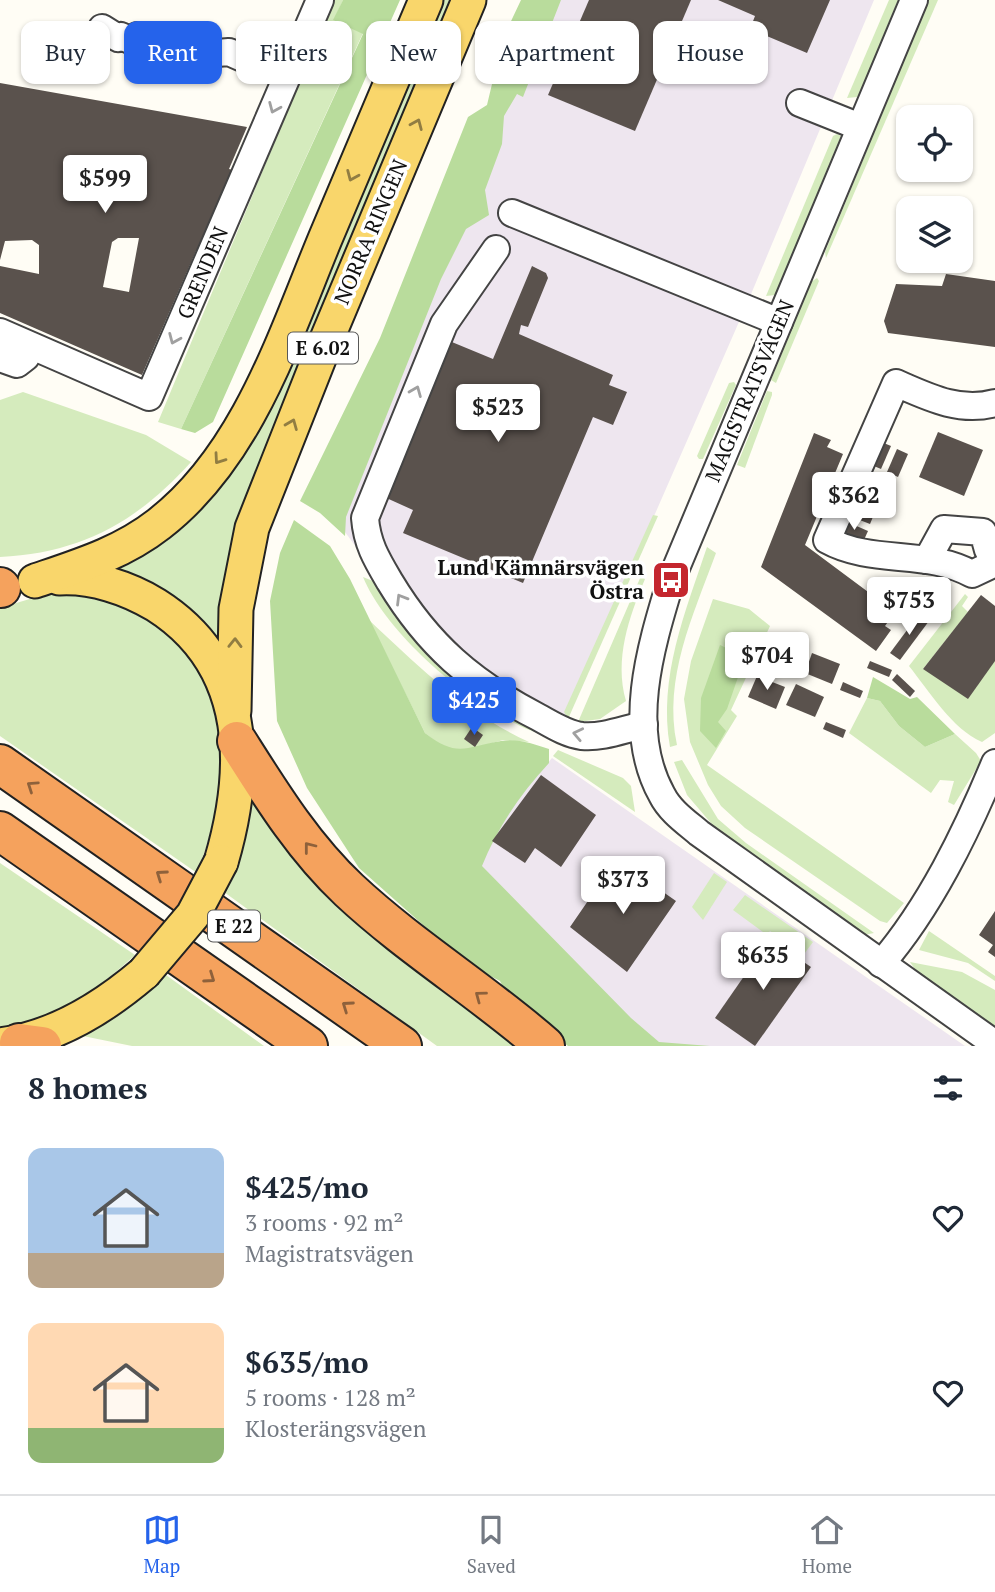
<!DOCTYPE html>
<meta charset="utf-8">
<style>
:root{--surface:#fff;--page:#f2f2f3;--text:#1f2937;--muted:#747a83;--line:#e0e1e3;--accent:#2563eb}
body{margin:0;font-family:"PT Serif",serif;background:var(--page);color:var(--text);height:100vh;display:flex;flex-direction:column;font-size:26px;white-space:nowrap}
*{box-sizing:border-box;margin:0}
p{font-size:23px;color:var(--muted)}
.icon{flex:none;width:38px;height:38px;fill:none;stroke:currentColor;stroke-width:2;stroke-linecap:round;stroke-linejoin:round}
.map{position:relative;height:1046px;overflow:hidden}
.side{display:flex;flex-direction:column;background:var(--surface);flex:1}
.side>*{flex:none}
.top-card{position:absolute;left:21px;top:21px;width:954px;height:63px;display:flex;gap:14px}
.tools{position:absolute;left:896px;top:105px;display:grid;gap:14px}
.tools a{display:grid;place-items:center;width:77px;height:77px;border-radius:14px;background:var(--surface);box-shadow:0 2px 5px #0004;font-size:35px}
.price{position:absolute;translate:-50% -60px;padding:0 16px;border-radius:7px;background:#fff;color:#222;font-size:23px;line-height:46px;filter:drop-shadow(0 2px 4px #0008)}
.price::after{content:'';position:absolute;left:50%;top:42px;width:21px;height:16px;margin-left:-10px;background:inherit;clip-path:polygon(0 0,100% 0,50% 100%)}
.price.current{background:var(--accent);color:#fff}
ul{padding:0;list-style:none}
li{display:flex;align-items:center;gap:21px;height:175px;padding:0 28px}
li span{display:grid;place-items:center;flex:none;width:196px;height:140px;border-radius:14px;color:#555}
li>.icon{margin-inline-start:auto}
span .icon{width:84px;height:84px;fill:#fffc;stroke-width:1}
li b{font-size:30px}
h2{display:flex;justify-content:space-between;align-items:center;height:84px;padding:0 28px;font-size:30px}
.pill{padding:0 24px;border-radius:14px;background:var(--surface);box-shadow:0 2px 5px #0004;font-size:24px;line-height:63px}
.pill.current{background:var(--accent);color:#fff}
.dock{display:flex;justify-content:space-around;align-items:center;height:98px;border-top:2px solid var(--line);background:var(--surface);font-size:19px;color:var(--muted)}
.dock a{display:grid;justify-items:center;gap:4px}
.dock .current{color:var(--accent)}
.map>svg:first-child{display:block}
.industrial{fill:#eee6ef}
.green{fill:#d5ebbd}
.forest{fill:#b9dc9c}
.building{fill:#5a524d;fill-rule:evenodd}
.lines{fill:none;stroke-linecap:round;stroke-linejoin:round}
.minor-casing{stroke:#444;stroke-width:30}
.major-casing{stroke:#222;stroke-width:37}
.highway-casing{stroke:#222;stroke-width:42}
.minor{stroke:#fff;stroke-width:26}
.major{stroke:#f9d66b;stroke-width:33}
.highway{stroke:#f5a25d;stroke-width:38}
.major-bridge-casing{stroke:#222;stroke-width:37;stroke-linecap:butt}
.major-bridge{stroke:#f9d66b;stroke-width:33}
.oneway{stroke:#a0a0a0}
.oneway2{stroke:#917d42}
.oneway3{stroke:#8e613b}
.labels{text-anchor:middle;stroke-width:7;stroke-linejoin:round;paint-order:stroke}
.shield{fill:#fff;stroke:#585858;stroke-width:2}
.shield-label{font-size:19px;font-weight:bold;fill:#111}
.street-label{font-size:21px;fill:#111;stroke:#fff}
.poi-label{font-size:21px;font-weight:bold;fill:#111;stroke:#fff;text-anchor:end}
</style>
<div class="map">
<svg width="995" height="1046" viewBox="0 0 995 1046">
<rect width="100%" height="100%" fill="#fffdf5"/>
<g class="industrial">
<path d="M535,0H874L749,299L567,715H559L473,662L370,566L331,513Z"/>
<path d="M552,758L965,1046H651L467,857Z"/>
</g>
<g class="green">
<path d="M334,0H343L334,20L363,33L181,429L158,422Z"/>
<path d="M440,0H453L249,492L223,653C187,604 172,589 113,570C182,541 217,497 254,434Z"/>
<path d="M889,0H898L860,92L857,97L847,98Z"/>
<path d="M929,0H938L826,258L825,252Z"/>
<path d="M837,134L841,136L775,295L766,296L833,136Z"/>
<path d="M817,278L819,281L776,383L771,380L811,282Z"/>
<path d="M734,382L736,385L703,459H699L697,456L729,383Z"/>
<path d="M767,391L772,392V395L745,468L737,465Z"/>
<path d="M23,392L146,435L191,462C137,522 81,553 0,557V400Z"/>
<path d="M653,515L658,516L568,719L564,712Z"/>
<path d="M707,547L716,553C693,616 663,678 677,745L670,747C658,677 685,613 707,547Z"/>
<path d="M641,576L645,579C629,617 614,659 626,701L600,719L578,722Z"/>
<path d="M363,577L383,585L553,738C488,722 389,640 363,577Z"/>
<path d="M80,593C109,601 145,610 168,631C236,693 228,795 197,873L0,736V608L46,594Z"/>
<path d="M965,594L968,597L962,606L968,612L923,669L995,661V733L982,742C952,729 929,691 909,666Z"/>
<path d="M713,599L749,609L770,626L731,710L737,716L707,765L904,903L887,923L880,921L745,828L721,806L708,785L690,742L684,699L691,661Z"/>
<path d="M369,620C419,667 466,713 529,742L503,740L465,751L443,747L425,733Z"/>
<path d="M867,698L880,701L899,726L925,747L955,734L976,753L981,761L954,805L948,802L954,781L940,780L931,793L849,733Z"/>
<path d="M558,750L623,778L631,786L635,812L553,756Z"/>
<path d="M682,760L718,819L746,843L874,933L864,935L722,836L687,795L674,762Z"/>
<path d="M253,794L516,1046H437L224,892L242,848Z"/>
<path d="M0,863L135,955C94,993 55,1019 0,1028Z"/>
<path d="M714,873L727,882L703,920L692,907Z"/>
<path d="M745,895L813,942L804,954L770,931L767,935L733,910Z"/>
<path d="M929,931L995,976V981L968,963L919,950Z"/>
<path d="M910,962L962,972L995,990V1026L919,975Z"/>
<path d="M166,975L264,1046H132L78,1035L133,1004Z"/>
</g>
<g class="forest">
<path d="M343,0H400L213,422L195,433L181,429L363,34L333,20Z"/>
<path d="M521,0H561L523,97L517,94L504,116L502,144L485,190L489,215L466,229L441,279L346,517L345,536L320,513L300,501L380,338L468,117L487,105L503,38Z"/>
<path d="M294,520L330,546L350,579L425,733C457,758 465,747 501,741C517,738 534,744 549,749V763C521,793 497,828 482,866L631,1018L659,1042L710,1046H568L508,997L500,981L467,964L359,868L307,788L277,721L270,601L280,553Z"/>
<path d="M720,645L745,657L727,709L718,722L726,731L716,748L700,731L701,698Z"/>
<path d="M873,677L910,699L917,697L955,734L925,747L899,726L880,701L867,698Z"/>
</g>
<g class="building">
<path d="M589,0H691L635,131L548,95Z"/>
<path d="M718,0H830L807,53L750,29L755,16Z"/>
<path d="M0,83L247,127L229,169L233,170L199,252L196,251L142,375L0,313V266L39,274V245L32,240L5,241L0,260ZM118,238H139L129,292L103,287L112,242Z"/>
<path d="M532,266L546,273L548,278L528,327L521,325L519,334L613,375L609,385L627,392L613,425L593,417L523,583L403,533L413,510L382,496L447,340L493,359Z"/>
<path d="M946,274L995,281V347L888,333L884,321L896,284L942,286Z"/>
<path d="M938,432L983,450L964,496L919,477Z"/>
<path d="M814,433L831,440L827,447L843,454L805,545L895,612L885,626L891,630L876,651L761,567Z"/>
<path d="M879,441L891,446L881,469L869,464Z"/>
<path d="M897,449L908,454L898,477L887,472Z"/>
<path d="M860,484L883,494L878,506L855,496Z"/>
<path d="M852,503L875,512L870,524L847,515Z"/>
<path d="M845,521L868,531L863,542L840,533Z"/>
<path d="M981,595L995,606V661L968,699L923,669Z"/>
<path d="M919,614L929,621L900,660L890,653Z"/>
<path d="M774,643L802,655L793,675L765,663Z"/>
<path d="M812,653L840,664L832,684L805,673Z"/>
<path d="M870,661L892,670L889,677L867,668Z"/>
<path d="M897,674L915,691L910,697L892,680Z"/>
<path d="M757,676L785,687L776,709L748,697Z"/>
<path d="M843,682L863,691L860,698L840,690Z"/>
<path d="M796,684L824,697L815,717L786,705Z"/>
<path d="M826,722L846,730L843,738L823,729Z"/>
<path d="M472,727L483,735L475,747L464,739Z"/>
<path d="M541,775L596,815L561,867L535,848L525,863L492,841Z"/>
<path d="M612,866L621,873L626,866L676,901L627,972L570,927Z"/>
<path d="M995,911V957L988,952L993,945L979,935Z"/>
<path d="M770,939L811,967L755,1046L715,1018Z"/>
</g>
<g class="lines">
<defs>
<g id="minor">
<path d="M914,0L671,580C651,646 625,729 662,795C670,811 686,822 699,833L995,1044"/>
<path d="M102,28L118,38L121,36L134,42L137,36L146,40L157,39L193,55L229,52L254,63L258,56"/>
<path d="M800,103L860,127"/>
<path d="M512,213L779,322"/>
<path d="M496,249L444,324L365,518C367,544 377,560 390,582C428,645 472,683 538,717C551,724 566,734 582,736C603,738 624,729 644,725"/>
<path d="M0,332L149,397L320,0"/>
<path d="M0,358L17,364L26,357"/>
<path d="M995,403C960,413 928,397 896,383L827,540C872,565 927,549 972,574L995,563"/>
<path d="M927,560L944,529L983,532L988,550L995,555"/>
<path d="M881,964C930,907 966,833 995,763"/>
</g>
<g id="major">
<path d="M59,578C92,576 128,588 156,605C249,664 249,767 221,862"/>
<path d="M35,581C79,566 122,553 159,524C247,456 284,338 325,239C359,160 392,80 426,0"/>
<path d="M234,711L236,609L252,528L324,346L469,0"/>
<path d="M0,1045C55,1038 103,1008 144,973"/>
</g>
<g id="highway">
<path d="M0,587L1,588"/>
<path d="M237,741C270,793 303,847 349,890C410,947 482,991 545,1046"/>
<path d="M0,764L402,1046"/>
<path d="M0,831L308,1046"/>
<path d="M19,1043L42,1046"/>
</g>
</defs>
<use href="#minor" class="minor-casing"/>
<use href="#major" class="major-casing"/>
<use href="#highway" class="highway-casing"/>
<use href="#minor" class="minor"/>
<use href="#major" class="major"/>
<use href="#highway" class="highway"/>
<defs>
<path id="major-bridge" d="M144,973L193,915L221,862"/>
</defs>
<use href="#major-bridge" class="major-bridge-casing"/>
<use href="#major-bridge" class="major-bridge"/>
</g>
<defs><path id="oneway-chevron" d="M-2-3.5L2.5 0L-2 3.5" fill="none" stroke-width="1.6" stroke-linecap="round" stroke-linejoin="round" transform="scale(1.75)"/></defs>
<g class="oneway">
<use href="#oneway-chevron" transform="translate(274 108) rotate(113)"/>
<use href="#oneway-chevron" transform="translate(174 339) rotate(113)"/>
<use href="#oneway-chevron" transform="translate(416 391) rotate(-68)"/>
<use href="#oneway-chevron" transform="translate(401 599) rotate(-121)"/>
<use href="#oneway-chevron" transform="translate(578 734) rotate(-168)"/>
</g>
<g class="oneway2">
<use href="#oneway-chevron" transform="translate(417 124) rotate(-67)"/>
<use href="#oneway-chevron" transform="translate(352 176) rotate(113)"/>
<use href="#oneway-chevron" transform="translate(292 424) rotate(-68)"/>
<use href="#oneway-chevron" transform="translate(219 459) rotate(125)"/>
<use href="#oneway-chevron" transform="translate(235 643) rotate(-89)"/>
</g>
<g class="oneway3">
<use href="#oneway-chevron" transform="translate(32 786) rotate(-146)"/>
<use href="#oneway-chevron" transform="translate(309 847) rotate(-128)"/>
<use href="#oneway-chevron" transform="translate(161 875) rotate(-145)"/>
<use href="#oneway-chevron" transform="translate(210 978) rotate(35)"/>
<use href="#oneway-chevron" transform="translate(480 996) rotate(-143)"/>
<use href="#oneway-chevron" transform="translate(347 1006) rotate(-145)"/>
</g>
<defs>
<symbol id="bus-square" viewBox="-11 -11 22 22"><rect x="-9" y="-9" width="18" height="18" rx="4" fill="#c4262e" stroke="#fff"/><path d="M-5-6H5V4H4V6H2V4H-2V6H-4V4H-5ZM-3.5-4V0h7V-4ZM-3.5 1.2v1.5H-2V1.2ZM2 1.2v1.5H3.5V1.2Z" fill="#fff"/></symbol>
</defs>
<g fill-rule="evenodd">
<use href="#bus-square" x="649" y="558" width="44" height="44"/>
</g>
<g class="labels">
<g class="shield">
<rect x="288" y="332.5" width="70" height="31" rx="5"/>
<rect x="208" y="910.5" width="52" height="31" rx="5"/>
</g>
<g class="shield-label">
<text x="323" y="355">E 6.02</text>
<text x="234" y="933">E 22</text>
</g>
<g class="street-label">
<text transform="translate(371 232) rotate(-67)" y="7">NORRA RINGEN</text>
<text transform="translate(203 273) rotate(-67)" y="7">GRENDEN</text>
<text transform="translate(750 391) rotate(-67)" y="7">MAGISTRATSVÄGEN</text>
</g>
<g class="poi-label">
<text x="644" y="575">Lund Kämnärsvägen<tspan x="644" dy="24">Östra</tspan></text>
</g>
</g>
</svg>
<div class="tools">
<a><svg class="icon" aria-label="locate" viewBox="0 0 24 24"><circle cx="12" cy="12" r="6"/><path d="M12 2v4M12 18v4M2 12h4M18 12h4"/></svg></a>
<a><svg class="icon" aria-label="layers" viewBox="0 0 24 24"><path d="M12 4l9 5-9 5-9-5zM3 14l9 5 9-5"/></svg></a>
</div>
<b class="price" style="left:105px;top:215px">$599</b>
<b class="price" style="left:498px;top:444px">$523</b>
<b class="price" style="left:854px;top:532px">$362</b>
<b class="price" style="left:909px;top:637px">$753</b>
<b class="price" style="left:767px;top:692px">$704</b>
<b class="price current" style="left:474px;top:737px">$425</b>
<b class="price" style="left:623px;top:916px">$373</b>
<b class="price" style="left:763px;top:992px">$635</b>
<div class="top-card">
<a class="pill">Buy</a>
<a class="pill current">Rent</a>
<a class="pill">Filters</a>
<a class="pill">New</a>
<a class="pill">Apartment</a>
<a class="pill">House</a>
</div>
</div>
<section class="side">
<h2>8 homes<svg class="icon" aria-label="filters" viewBox="0 0 24 24"><path d="M4 7h16M4 17h16"/><circle cx="9" cy="7" r="2"/><circle cx="15" cy="17" r="2"/></svg></h2>
<ul>
<li><span style="background:linear-gradient(#a9c7e8 75%,#b9a48a 0)"><svg class="icon" aria-label="home" viewBox="0 0 24 24"><path d="M3 11l9-7 9 7M6 9v11h12V9"/></svg></span><div><b>$425/mo</b><p>3 rooms · 92 m²</p><p>Magistratsvägen</p></div><svg class="icon" aria-label="heart" viewBox="0 0 24 24"><path d="M12 20l-8-8c-3-5 5-10 8-4 3-6 11-1 8 4z"/></svg></li>
<li><span style="background:linear-gradient(#ffd9b3 75%,#8fb573 0)"><svg class="icon" aria-label="home" viewBox="0 0 24 24"><path d="M3 11l9-7 9 7M6 9v11h12V9"/></svg></span><div><b>$635/mo</b><p>5 rooms · 128 m²</p><p>Klosterängsvägen</p></div><svg class="icon" aria-label="heart" viewBox="0 0 24 24"><path d="M12 20l-8-8c-3-5 5-10 8-4 3-6 11-1 8 4z"/></svg></li>
</ul>
</section>
<nav class="dock">
<a class="current"><svg class="icon" aria-label="map" viewBox="0 0 24 24"><path d="M3 6l6-2 6 2 6-2v14l-6 2-6-2-6 2zM9 4v14M15 6v14"/></svg>Map</a>
<a><svg class="icon" aria-label="saved" viewBox="0 0 24 24"><path d="M7 4h10v16l-5-4-5 4z"/></svg>Saved</a>
<a><svg class="icon" aria-label="home" viewBox="0 0 24 24"><path d="M3 11l9-7 9 7M6 9v11h12V9"/></svg>Home</a>
</nav>
